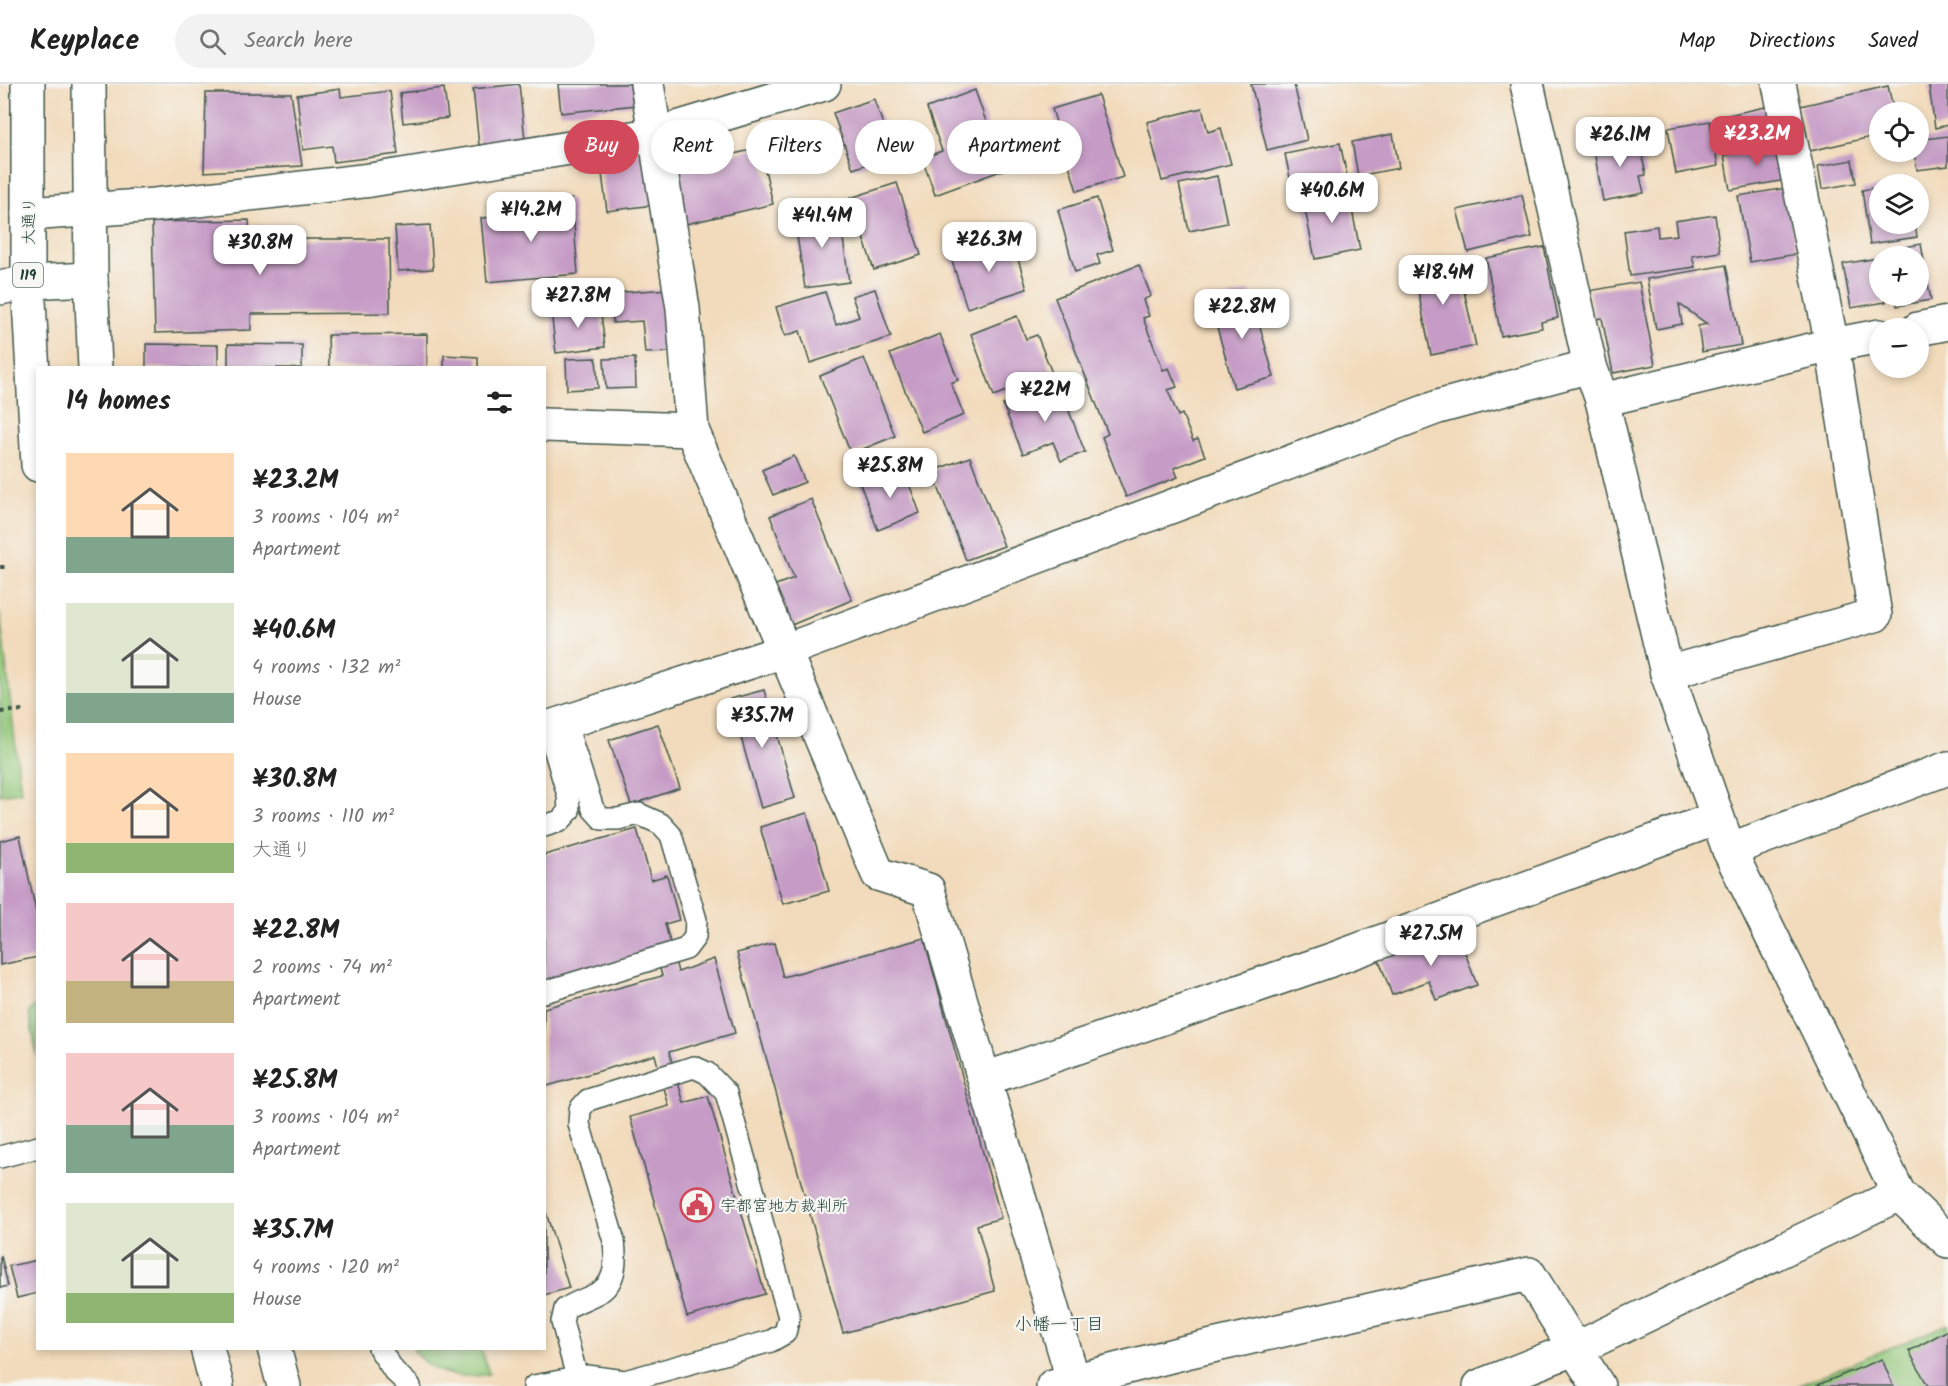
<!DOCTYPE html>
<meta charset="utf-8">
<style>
:root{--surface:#fff;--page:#f2f2f2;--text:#222;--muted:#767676;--line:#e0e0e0;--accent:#d1495b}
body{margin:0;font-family:Kalam,"Klee One",sans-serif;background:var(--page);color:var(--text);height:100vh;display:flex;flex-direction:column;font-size:22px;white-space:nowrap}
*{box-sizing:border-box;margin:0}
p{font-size:20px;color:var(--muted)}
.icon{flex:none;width:33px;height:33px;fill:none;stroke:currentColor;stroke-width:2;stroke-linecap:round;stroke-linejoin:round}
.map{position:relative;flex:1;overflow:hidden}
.panel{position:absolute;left:36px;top:282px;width:510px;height:984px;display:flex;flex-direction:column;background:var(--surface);border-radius:0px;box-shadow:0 3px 9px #0003}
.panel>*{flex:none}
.hud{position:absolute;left:564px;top:36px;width:570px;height:54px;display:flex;gap:12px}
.tools{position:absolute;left:1869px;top:18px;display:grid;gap:12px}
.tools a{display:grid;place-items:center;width:60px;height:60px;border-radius:50%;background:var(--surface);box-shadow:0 3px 9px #0003;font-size:30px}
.price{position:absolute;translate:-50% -51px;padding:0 14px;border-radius:12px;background:#fff;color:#222;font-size:20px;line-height:39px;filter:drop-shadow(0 2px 3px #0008)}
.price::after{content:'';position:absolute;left:50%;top:36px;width:18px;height:14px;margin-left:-9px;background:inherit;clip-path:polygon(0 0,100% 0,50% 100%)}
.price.active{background:var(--accent);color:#fff}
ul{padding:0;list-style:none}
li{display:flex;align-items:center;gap:18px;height:150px;padding:0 30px}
li span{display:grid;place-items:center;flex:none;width:168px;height:120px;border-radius:0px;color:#555}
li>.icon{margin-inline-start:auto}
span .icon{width:72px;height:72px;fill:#fffc;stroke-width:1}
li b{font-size:26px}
h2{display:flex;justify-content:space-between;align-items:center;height:72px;padding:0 30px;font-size:26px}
.chip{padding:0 21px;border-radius:27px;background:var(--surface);box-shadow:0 3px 9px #0003;font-size:21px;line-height:54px}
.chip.active{background:var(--accent);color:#fff}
header{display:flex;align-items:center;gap:36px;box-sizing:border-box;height:84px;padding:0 30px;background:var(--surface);border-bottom:2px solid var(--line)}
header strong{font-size:28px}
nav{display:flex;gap:33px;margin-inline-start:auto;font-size:21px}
.search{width:420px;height:54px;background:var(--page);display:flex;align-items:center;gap:15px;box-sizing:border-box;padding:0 21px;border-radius:33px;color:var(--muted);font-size:22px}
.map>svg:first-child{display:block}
.green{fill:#93c779;stroke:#598256;stroke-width:1.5}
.building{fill:#c69cc6}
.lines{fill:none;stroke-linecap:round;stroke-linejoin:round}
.service-casing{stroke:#3f5548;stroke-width:24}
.minor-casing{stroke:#3f5548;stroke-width:36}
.tertiary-casing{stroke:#3f5548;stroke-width:36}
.trunk-casing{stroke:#3f5548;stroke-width:36}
.path{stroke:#3f5548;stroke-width:4;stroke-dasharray:4.5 4.5;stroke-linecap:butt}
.service{stroke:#fff;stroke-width:21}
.minor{stroke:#fff;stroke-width:33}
.tertiary{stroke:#fff;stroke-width:33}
.trunk{stroke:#fff;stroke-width:33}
.labels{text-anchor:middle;stroke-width:4.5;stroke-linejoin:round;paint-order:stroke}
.shield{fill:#f6f6f2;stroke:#60746d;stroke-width:1.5}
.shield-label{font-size:15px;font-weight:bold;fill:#1f3d34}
.street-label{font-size:16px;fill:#1f3d34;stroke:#f6f6f2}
.poi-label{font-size:16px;fill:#1f3d34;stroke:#f6f6f2;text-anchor:start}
.neighbourhood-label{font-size:18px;fill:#1f3d34;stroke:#f6f6f2}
</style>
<header>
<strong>Keyplace</strong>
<div class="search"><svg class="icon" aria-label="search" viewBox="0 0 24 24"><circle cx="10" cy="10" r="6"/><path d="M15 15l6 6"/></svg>Search here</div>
<nav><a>Map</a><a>Directions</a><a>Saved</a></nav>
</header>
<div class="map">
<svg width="1948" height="1302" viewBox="0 0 1948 1302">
<rect width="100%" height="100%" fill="#f6f6f2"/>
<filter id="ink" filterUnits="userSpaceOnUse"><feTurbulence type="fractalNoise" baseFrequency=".0167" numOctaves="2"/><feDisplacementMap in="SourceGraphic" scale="12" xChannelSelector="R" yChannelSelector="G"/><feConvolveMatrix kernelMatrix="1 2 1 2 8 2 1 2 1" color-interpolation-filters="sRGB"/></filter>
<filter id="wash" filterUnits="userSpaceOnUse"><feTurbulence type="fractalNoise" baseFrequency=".008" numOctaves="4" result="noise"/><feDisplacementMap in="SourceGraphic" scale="24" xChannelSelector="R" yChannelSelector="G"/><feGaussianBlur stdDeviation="1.35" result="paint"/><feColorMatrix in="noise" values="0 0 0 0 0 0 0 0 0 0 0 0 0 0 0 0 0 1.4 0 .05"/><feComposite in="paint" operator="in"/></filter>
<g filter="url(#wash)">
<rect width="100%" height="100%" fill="#f2dbbc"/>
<g class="green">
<path d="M0,529L21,708L0,711Z"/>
<path d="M37,922H38L37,973L29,929L33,923Z"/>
<path d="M1948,1240V1302H1797Z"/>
<path d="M413,1265H481L489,1290C460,1296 430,1291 413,1265Z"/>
</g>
<g id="blocks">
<g class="building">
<path d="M519,0L525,56L479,61L473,5Z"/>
<path d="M558,0H634L636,21L561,29Z"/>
<path d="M1251,0H1294L1307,56L1267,66Z"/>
<path d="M1939,0H1948V41L1935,44L1929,2Z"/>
<path d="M1888,2L1894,28H1880V51L1810,67L1800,22Z"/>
<path d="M444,4L448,34L403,39L400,9Z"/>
<path d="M340,5L341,13L390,7L398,70L334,78L332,62L303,66L297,11Z"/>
<path d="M975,6L1003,86L935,111L922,74L942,67L927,24Z"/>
<path d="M206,9H291L302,82L204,88Z"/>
<path d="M1098,11L1123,93L1077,107L1052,25Z"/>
<path d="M874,15L894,71L853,85L833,29Z"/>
<path d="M1775,21L1782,54L1730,65L1723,32Z"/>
<path d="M1202,24L1208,48L1221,44L1231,80L1162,97L1147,38Z"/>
<path d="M1710,37L1718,82L1676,90L1668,44Z"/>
<path d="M1393,50L1399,84L1358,92L1352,58Z"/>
<path d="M1638,52L1646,91L1640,92L1644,109L1603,117L1593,61Z"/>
<path d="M1948,52V82L1917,86L1914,68H1918V56Z"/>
<path d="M1340,59L1348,97L1293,108L1285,70Z"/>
<path d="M1784,60L1791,95L1730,106L1724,71Z"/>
<path d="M760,64L773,120L686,140L673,84Z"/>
<path d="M645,68L653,121L607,127L600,75Z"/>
<path d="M1852,76L1856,99L1822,105L1818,82Z"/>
<path d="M1217,92L1227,139L1189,147L1179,100Z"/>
<path d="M897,99L921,171L874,186L850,114Z"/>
<path d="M1880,103V140H1915L1917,153L1870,160L1862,106Z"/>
<path d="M1786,104L1797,170L1750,178L1738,112Z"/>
<path d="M1348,106L1360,166L1315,175L1303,115Z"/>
<path d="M1522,111L1532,153L1468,168L1457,126Z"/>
<path d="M1097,114L1113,166L1097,171L1100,180L1075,188L1058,126Z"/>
<path d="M572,115L578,190L487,198L481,134L531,131L530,119Z"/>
<path d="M839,125L849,198L805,204L794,132Z"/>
<path d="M1715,131L1720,168L1692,172L1695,183L1630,192L1624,147L1657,142L1658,153L1677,151L1675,137Z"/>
<path d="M249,136L250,155H389L390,229L251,230V246L155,249L152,138Z"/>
<path d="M430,141L433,185L398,187L395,143Z"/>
<path d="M1012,155L1027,205L967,224L951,174Z"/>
<path d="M1921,160L1931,216L1897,222L1895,212H1918V172H1888L1887,166Z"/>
<path d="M1544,163L1558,234L1541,238L1542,244L1501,252L1486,174Z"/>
<path d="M1451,173L1456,192L1461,193L1476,262L1431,271L1418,207L1413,208L1408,182Z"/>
<path d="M1878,174L1880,212H1885L1886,218L1851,224L1843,180Z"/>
<path d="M1139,181L1151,212L1143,216L1149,232L1143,234L1163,286L1169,284L1177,303L1168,306L1178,332L1182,330L1193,357L1198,355L1205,372L1174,384L1178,393L1126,413L1102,353L1108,350L1055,214Z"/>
<path d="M1726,181L1741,261L1702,268L1698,242L1707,240L1679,220L1682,240L1656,245L1647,195Z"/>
<path d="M1639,198L1655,281L1613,289L1602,234L1595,235L1589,207Z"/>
<path d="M670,205L675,268L645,269L642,237L613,239L611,209Z"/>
<path d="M875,205L891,253L810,279L800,247L785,252L776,223L825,208L836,241L859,233L852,212Z"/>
<path d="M1250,207L1274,293L1234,304L1210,218Z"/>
<path d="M600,221L605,263L556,269L551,227Z"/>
<path d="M1017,232L1026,255L1037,251L1052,289L994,312L971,250Z"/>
<path d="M427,250V284H329L328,251Z"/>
<path d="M940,250L958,296L951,299L964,331L922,348L890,270Z"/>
<path d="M146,260L218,261V284H146Z"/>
<path d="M228,260L302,261V284H228Z"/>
<path d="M444,271L478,273V284H444Z"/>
<path d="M596,274L598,304L567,306L566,275Z"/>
<path d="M635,274L636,304L606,305L604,275Z"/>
<path d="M864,274L895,352L851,370L820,292Z"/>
<path d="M1058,299L1085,368L1061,377L1053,358L1023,370L1003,321Z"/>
<path d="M794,372L805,398L773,411L762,386Z"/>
<path d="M970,373L1004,462L966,476L932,387Z"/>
<path d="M903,384L920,429L878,446L860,400Z"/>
<path d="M811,415L852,516L784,544L768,504L794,494L770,432Z"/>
<path d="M764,606L795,714L761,724L730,615Z"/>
<path d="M658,640L680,704L631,721L609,656Z"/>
<path d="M807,729L829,807L783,820L760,743Z"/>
<path d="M637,745L651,796L667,791L679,836L665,840L678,888L714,875L735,949L669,968L684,1019L708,1012L765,1210L687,1233L630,1033L669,1022L655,971L544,1003V924L662,892L655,867L544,898V771Z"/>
<path d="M20,752L38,837V873L0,881V757Z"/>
<path d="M1457,847L1477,901L1436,916L1429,897L1392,911L1379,876Z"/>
<path d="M924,854L1001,1134L977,1141L995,1207L843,1249L737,869L774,859L783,893Z"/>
<path d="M544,1122L569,1204L544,1211Z"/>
<path d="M1,1172L8,1202L0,1204V1173Z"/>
<path d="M38,1176V1209L17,1214L9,1182Z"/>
<path d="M1948,1246V1302H1928L1909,1267Z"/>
<path d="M1882,1275L1893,1302H1815Z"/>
</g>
</g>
</g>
<g filter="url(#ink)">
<use href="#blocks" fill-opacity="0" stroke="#3f5548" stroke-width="1.5"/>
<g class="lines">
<defs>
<g id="service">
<path d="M544,742L560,737L569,727L568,711L548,644"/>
<path d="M544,908L686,865L695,853L696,836L671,751L661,740L639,730L618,735H602L593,725L565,638"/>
<path d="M0,1073L38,1063"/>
<path d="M379,1264L394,1287L410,1302"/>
<path d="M534,1302L587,1292L625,1297L771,1257L785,1249L789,1233L726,1009L707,989L694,983L588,1016L580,1025L579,1040L614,1157C616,1174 617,1196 601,1207C590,1214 577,1217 565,1225L562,1238L577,1293"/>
</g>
<g id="minor">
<path d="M647,0L683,224L692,346L878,790L928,806L1075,1302"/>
<path d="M1527,0L1590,282L1602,316L1667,589L1729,766L1899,1110L1948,1157"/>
<path d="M28,130L155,121L371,96L657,50L824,0"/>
<path d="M0,204L28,198L91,195"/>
<path d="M1918,245L1948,239"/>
<path d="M1602,316L1832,261L1880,252"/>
<path d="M544,341L692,346"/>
<path d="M1667,589L1875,531L1832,261L1779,0"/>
<path d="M544,645L784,567L1438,323L1590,282"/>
<path d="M1729,766L1948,684"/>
<path d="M985,995L1331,876L1717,734"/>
<path d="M1480,1302L1586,1260L1899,1110"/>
</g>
<path id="tertiary" d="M1053,1302L1186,1268L1529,1190L1598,1302"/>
<g id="trunk">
<path d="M28,0V198L38,381"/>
<path d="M89,0L91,195L95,284"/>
<path d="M207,1264L217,1302"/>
<path d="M274,1264L284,1302"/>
</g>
</defs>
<use href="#service" class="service-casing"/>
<use href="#minor" class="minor-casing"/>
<use href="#tertiary" class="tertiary-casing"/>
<use href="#trunk" class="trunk-casing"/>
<g class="path">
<path d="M0,483H7"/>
<path d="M0,628L23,626"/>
</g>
<use href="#service" class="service"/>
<use href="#minor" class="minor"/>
<use href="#tertiary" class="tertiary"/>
<use href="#trunk" class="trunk"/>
</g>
</g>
<defs>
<symbol id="civic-ring" viewBox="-11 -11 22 22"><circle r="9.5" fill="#f6f6f2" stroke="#d1495b" stroke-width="1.5"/><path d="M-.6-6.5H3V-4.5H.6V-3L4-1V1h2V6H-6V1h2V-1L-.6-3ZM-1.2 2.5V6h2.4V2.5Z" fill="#d1495b"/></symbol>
</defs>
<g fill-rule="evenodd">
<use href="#civic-ring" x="678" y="1102" width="38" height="38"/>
</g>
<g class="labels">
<rect class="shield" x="13" y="179" width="30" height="24" rx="4.5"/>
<g class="shield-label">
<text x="28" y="196">119</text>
</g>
<g class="street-label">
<text transform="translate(28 137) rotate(-90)" y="6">大通り</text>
</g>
<g class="poi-label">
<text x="720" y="1127">宇都宮地方裁判所</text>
</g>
<g class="neighbourhood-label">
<text x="1059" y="1246">小幡一丁目</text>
</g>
</g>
</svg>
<div class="tools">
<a><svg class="icon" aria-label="locate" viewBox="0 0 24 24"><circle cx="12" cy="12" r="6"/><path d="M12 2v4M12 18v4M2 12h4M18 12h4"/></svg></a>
<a><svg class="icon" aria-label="layers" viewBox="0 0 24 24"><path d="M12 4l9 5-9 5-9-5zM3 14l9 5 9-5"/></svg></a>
<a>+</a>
<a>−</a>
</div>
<b class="price active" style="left:1757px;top:83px">¥23.2M</b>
<b class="price" style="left:1620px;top:84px">¥26.1M</b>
<b class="price" style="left:1332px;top:140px">¥40.6M</b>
<b class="price" style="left:531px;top:159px">¥14.2M</b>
<b class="price" style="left:822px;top:165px">¥41.4M</b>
<b class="price" style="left:989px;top:189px">¥26.3M</b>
<b class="price" style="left:260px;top:192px">¥30.8M</b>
<b class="price" style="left:1443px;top:222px">¥18.4M</b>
<b class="price" style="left:578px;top:245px">¥27.8M</b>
<b class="price" style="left:1242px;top:256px">¥22.8M</b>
<b class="price" style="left:1045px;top:339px">¥22M</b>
<b class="price" style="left:890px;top:415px">¥25.8M</b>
<b class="price" style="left:762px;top:665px">¥35.7M</b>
<b class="price" style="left:1431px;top:883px">¥27.5M</b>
<div class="hud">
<a class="chip active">Buy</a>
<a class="chip">Rent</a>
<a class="chip">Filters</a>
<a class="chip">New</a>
<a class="chip">Apartment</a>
</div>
<section class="panel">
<h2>14 homes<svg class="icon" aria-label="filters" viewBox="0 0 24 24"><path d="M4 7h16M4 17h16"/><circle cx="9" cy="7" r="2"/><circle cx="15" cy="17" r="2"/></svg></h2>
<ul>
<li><span style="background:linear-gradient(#ffd9b3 70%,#7fa58c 0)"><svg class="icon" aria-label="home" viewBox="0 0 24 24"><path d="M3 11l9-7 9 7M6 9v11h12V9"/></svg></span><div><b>¥23.2M</b><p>3 rooms · 104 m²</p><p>Apartment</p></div></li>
<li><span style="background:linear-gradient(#dfe7d0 75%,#7fa58c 0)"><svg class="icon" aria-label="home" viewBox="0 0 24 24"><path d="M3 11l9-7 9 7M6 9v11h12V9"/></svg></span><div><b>¥40.6M</b><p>4 rooms · 132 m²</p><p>House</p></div></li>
<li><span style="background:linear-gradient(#ffd9b3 75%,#8fb573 0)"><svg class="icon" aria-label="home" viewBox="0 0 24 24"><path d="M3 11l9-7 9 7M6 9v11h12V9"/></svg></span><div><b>¥30.8M</b><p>3 rooms · 110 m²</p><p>大通り</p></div></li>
<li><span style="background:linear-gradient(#f6c9c9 65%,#c2b280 0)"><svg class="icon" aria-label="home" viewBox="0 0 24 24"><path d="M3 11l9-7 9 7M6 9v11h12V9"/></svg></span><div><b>¥22.8M</b><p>2 rooms · 74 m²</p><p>Apartment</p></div></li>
<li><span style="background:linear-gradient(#f6c9c9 60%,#7fa58c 0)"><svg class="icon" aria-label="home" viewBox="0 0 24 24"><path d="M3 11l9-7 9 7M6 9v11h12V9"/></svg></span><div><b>¥25.8M</b><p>3 rooms · 104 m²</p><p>Apartment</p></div></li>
<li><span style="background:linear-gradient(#dfe7d0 75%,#8fb573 0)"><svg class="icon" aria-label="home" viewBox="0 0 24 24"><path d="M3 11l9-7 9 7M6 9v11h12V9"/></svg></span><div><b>¥35.7M</b><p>4 rooms · 120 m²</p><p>House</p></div></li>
</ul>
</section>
</div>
